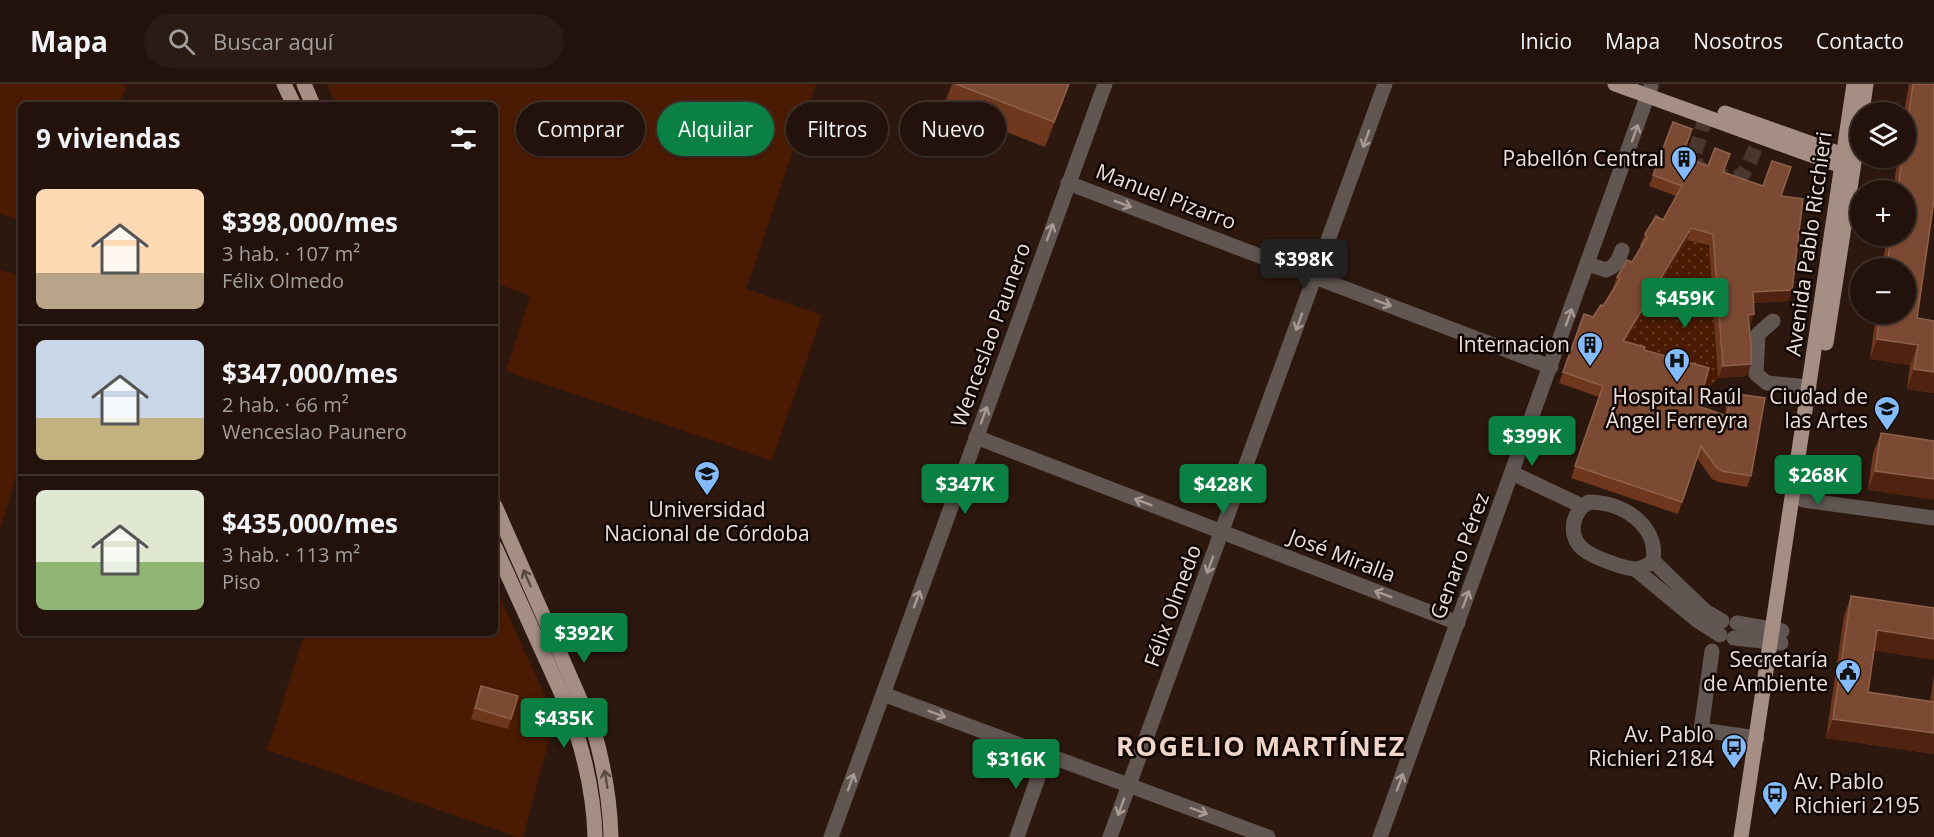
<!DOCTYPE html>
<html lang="es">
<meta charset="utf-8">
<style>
:root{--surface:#22120b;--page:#2a1b14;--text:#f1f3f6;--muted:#a29e9d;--line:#3f322c;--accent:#0b8043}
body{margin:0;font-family:"Open Sans",sans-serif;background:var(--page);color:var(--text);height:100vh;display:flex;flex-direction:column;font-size:22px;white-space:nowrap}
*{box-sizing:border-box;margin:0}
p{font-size:20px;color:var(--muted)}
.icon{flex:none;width:33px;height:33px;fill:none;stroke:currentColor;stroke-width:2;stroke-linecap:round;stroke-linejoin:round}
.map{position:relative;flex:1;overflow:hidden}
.sheet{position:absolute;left:18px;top:18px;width:480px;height:534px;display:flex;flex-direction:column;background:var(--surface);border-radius:9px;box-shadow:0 2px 4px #0004,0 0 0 2px var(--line)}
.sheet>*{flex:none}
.hud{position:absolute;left:516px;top:18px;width:570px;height:54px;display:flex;gap:12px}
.buttons{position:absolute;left:1850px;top:18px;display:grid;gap:12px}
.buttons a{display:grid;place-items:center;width:66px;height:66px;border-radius:50%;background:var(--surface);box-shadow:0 2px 4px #0004,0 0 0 2px var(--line);font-size:30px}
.price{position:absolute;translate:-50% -51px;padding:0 14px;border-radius:6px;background:var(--accent);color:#fff;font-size:20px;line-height:39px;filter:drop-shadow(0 2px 3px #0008)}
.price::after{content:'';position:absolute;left:50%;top:36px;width:18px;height:14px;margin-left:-9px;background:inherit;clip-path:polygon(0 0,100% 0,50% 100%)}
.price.on{background:#222;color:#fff}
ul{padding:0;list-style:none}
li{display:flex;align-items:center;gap:18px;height:150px;padding:0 18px}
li+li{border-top:2px solid var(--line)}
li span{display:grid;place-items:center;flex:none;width:168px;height:120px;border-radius:9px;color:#555}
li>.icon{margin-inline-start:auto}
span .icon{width:72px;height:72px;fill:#fffc;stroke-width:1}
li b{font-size:26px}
h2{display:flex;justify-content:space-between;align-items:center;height:72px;padding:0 18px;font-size:26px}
.pill{padding:0 21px;border-radius:27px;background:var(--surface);box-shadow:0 2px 4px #0004,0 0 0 2px var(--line);font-size:21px;line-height:54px}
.pill.on{background:var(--accent);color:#fff}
header{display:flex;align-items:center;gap:36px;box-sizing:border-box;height:84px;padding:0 30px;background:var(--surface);border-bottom:2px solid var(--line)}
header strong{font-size:28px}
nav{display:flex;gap:33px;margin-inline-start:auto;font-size:21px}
.search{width:420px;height:54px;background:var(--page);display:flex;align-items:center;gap:15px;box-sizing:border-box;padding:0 21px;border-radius:33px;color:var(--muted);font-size:22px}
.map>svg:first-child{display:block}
.grass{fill:url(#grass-dots)}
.garden{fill:#4b1a02}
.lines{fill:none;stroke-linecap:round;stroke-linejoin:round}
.minor-tunnel{stroke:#4a362d;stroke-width:15;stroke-dasharray:15 8;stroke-linecap:butt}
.minor{stroke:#615651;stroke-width:15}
.major{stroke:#a58e84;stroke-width:15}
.wall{fill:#6f381e}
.shaded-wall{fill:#4f2310}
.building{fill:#7c4a32;stroke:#8e614c;stroke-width:1.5}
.oneway{stroke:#a89a95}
.oneway2{stroke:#5a4a44}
.labels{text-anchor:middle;stroke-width:5;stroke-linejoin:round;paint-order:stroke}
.poi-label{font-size:21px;fill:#eedfd9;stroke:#0f0604;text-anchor:end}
.street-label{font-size:21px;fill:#eedfd9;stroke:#0f0604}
.district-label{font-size:27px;font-weight:bold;letter-spacing:1.5px;fill:#f2d5c9;stroke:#0f0604}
</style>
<header>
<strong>Mapa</strong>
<div class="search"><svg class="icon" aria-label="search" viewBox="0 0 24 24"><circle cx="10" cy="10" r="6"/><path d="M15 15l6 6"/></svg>Buscar aquí</div>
<nav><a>Inicio</a><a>Mapa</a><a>Nosotros</a><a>Contacto</a></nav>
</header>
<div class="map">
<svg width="1934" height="753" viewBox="0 0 1934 753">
<defs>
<pattern id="grass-dots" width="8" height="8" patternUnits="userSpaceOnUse" patternTransform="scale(1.5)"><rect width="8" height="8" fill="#4b1a02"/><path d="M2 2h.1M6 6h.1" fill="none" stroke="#653b26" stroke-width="1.8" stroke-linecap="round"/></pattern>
</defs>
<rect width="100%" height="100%" fill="#2d180f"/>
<path class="grass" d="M1685,155L1706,160L1710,166L1718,294L1700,313L1625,258Z"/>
<g class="garden">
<path d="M0,0H127L120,21H21V137L0,130Z"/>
<path d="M327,0H816L746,205L822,231L772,377L506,287L530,212L495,199V21H336Z"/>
<path d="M0,186L21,192V376L0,446Z"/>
<path d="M495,503L555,633L523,753H517L267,666L305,549H495Z"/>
</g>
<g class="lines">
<path class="minor-tunnel" d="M1706,32L1694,72L1698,84C1746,101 1742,98 1760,52"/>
<g class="minor">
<path d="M1068,99L1551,283"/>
<path d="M1588,180L1606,186C1616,182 1618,177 1622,166"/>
<path d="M1773,237L1758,250L1756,290L1767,299L1809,303"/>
<path d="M976,353L1458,539"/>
<path d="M1512,389L1582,422"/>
<path d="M1803,416L1934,434"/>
<path d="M1589,418C1622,418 1659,441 1653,477C1648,481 1643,484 1636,485C1625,485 1592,473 1583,465C1567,452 1572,427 1589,418Z"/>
<path d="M1653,477L1705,527L1722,537"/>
<path d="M1635,485L1698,537L1720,551"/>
<path d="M1737,539L1782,547"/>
<path d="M1734,554L1781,559"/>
<path d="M1712,567L1701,646L1757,654"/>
<path d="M883,610L1268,753"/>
<path d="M831,753L1105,0"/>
<path d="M1017,753L1046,671"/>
<path d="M1110,753L1385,0"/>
<path d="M1380,753L1651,2"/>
</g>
<g class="major">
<path d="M284,0L294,21"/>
<path d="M304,0L313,21"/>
<path d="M1615,0L1850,85"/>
<path d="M1862,28L1866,0"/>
<path d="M1725,29L1835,68"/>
<path d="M1826,259L1860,40"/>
<path d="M495,422L594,647C604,682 610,716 611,753"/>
<path d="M495,463L568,624C583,665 594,709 595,753"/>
<path d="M1741,753L1854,0"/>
</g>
</g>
<g class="wall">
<path d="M952,0H1069L1045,63L943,23Z"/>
<path d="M1909,0H1934L1932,131L1917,234L1934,237V309L1907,305L1910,281L1870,275L1876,230H1905V184H1882L1887,152H1905V106H1893L1898,74H1905L1904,28Z"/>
<path d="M1673,38L1682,72L1723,88L1781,112L1792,206L1788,217L1754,219L1750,242H1749L1747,292L1718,294L1709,161L1687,156L1625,258L1644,266L1698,322L1725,331L1726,320L1731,309L1751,392L1747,403L1718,398L1712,395L1697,374L1678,430L1571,394L1599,313L1559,299L1584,230L1593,233L1603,222L1614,205L1613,204L1617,193L1632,178L1641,162L1640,161L1645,150L1663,136L1676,112L1649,102Z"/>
<path d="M1881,349L1934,357L1868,406L1873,369Z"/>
<path d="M1851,512L1874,567L1868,608L1930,618L1934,591V670L1826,654L1844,532Z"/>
<path d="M481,602L511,635L508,645L471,635Z"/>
</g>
<g class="shaded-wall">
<path d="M1691,144L1687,156L1619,268L1623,257Z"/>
<path d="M1792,206L1788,217L1749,219L1753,208Z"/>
<path d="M1754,230L1750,242H1744L1748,231Z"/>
<path d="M1877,255L1918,261L1910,281L1870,275Z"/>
<path d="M1751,280L1747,292L1718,294L1723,282Z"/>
<path d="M1914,285L1934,288V309L1907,305Z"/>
<path d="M1875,387L1934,395V416L1868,406Z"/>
<path d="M1877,546L1934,555V576L1870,566Z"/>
<path d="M1833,635L1934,649V670L1826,654Z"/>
</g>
<g class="building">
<path d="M956,0H1069L1054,38Z"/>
<path d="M1913,0H1934V116L1917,234L1934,237V288L1914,285L1918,261L1877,255L1880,230H1905V184H1887L1891,152H1905V106H1898L1902,74H1905V56Z"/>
<path d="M1673,38L1692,45L1682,72L1708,82L1715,64L1730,70L1723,88L1763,102L1772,77L1791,83L1781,112L1803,115L1792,206L1753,208L1754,230L1748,231L1751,260V280L1723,282L1713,150L1691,144L1623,257L1645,263L1644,266L1709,284L1698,322L1727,332L1731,309L1765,314L1751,392L1722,387L1716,383L1701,362L1682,418L1575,382L1603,302L1563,288L1584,230L1593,233L1601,221L1603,222L1620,195L1617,193L1627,176L1632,178L1647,153L1645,150L1656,132L1663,136L1682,102L1653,91Z"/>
<path d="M1881,349L1934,357V395L1875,387Z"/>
<path d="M1851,512L1934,524V555L1877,546L1868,608L1934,618V649L1833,635Z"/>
<path d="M481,602L518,612L511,635L475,624Z"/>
</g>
<defs><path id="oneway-shaft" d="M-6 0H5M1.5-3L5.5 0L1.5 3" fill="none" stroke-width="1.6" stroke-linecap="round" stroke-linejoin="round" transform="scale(1.5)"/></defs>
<g class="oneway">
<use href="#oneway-shaft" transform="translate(1635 49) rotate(-70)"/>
<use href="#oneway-shaft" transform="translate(1366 55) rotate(110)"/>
<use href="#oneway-shaft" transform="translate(1123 120) rotate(21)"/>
<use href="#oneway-shaft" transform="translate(1050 148) rotate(-70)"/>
<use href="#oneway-shaft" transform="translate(1383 219) rotate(21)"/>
<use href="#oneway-shaft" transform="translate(1569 233) rotate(-70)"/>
<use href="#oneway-shaft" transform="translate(1299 238) rotate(110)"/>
<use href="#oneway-shaft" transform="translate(984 331) rotate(-70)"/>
<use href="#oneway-shaft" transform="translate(1143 418) rotate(-159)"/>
<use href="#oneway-shaft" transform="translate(1210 481) rotate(110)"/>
<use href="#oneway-shaft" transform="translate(1383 510) rotate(-159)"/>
<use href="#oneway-shaft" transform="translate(917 515) rotate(-70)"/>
<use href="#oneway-shaft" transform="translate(1466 515) rotate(-70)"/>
<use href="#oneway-shaft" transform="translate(937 630) rotate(20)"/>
<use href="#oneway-shaft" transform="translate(851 698) rotate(-70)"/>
<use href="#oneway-shaft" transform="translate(1400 698) rotate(-70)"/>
<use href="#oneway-shaft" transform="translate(1121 723) rotate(110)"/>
<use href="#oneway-shaft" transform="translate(1199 727) rotate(20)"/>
</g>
<g class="oneway2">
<use href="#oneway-shaft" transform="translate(527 494) rotate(-114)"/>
<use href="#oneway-shaft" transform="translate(606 695) rotate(-99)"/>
</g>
<defs>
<symbol id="building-pin" viewBox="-11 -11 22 30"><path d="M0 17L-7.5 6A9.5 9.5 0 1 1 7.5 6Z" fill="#86bbfb" stroke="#0f0604"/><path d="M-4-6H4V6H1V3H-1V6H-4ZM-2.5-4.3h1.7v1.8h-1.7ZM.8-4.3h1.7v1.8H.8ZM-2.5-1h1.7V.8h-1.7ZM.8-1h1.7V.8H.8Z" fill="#111"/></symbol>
<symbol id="hospital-pin" viewBox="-11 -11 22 30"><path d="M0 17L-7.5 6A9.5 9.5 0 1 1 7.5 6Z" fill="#86bbfb" stroke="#0f0604"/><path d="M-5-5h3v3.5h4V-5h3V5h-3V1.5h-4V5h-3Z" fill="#111"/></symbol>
<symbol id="university-pin" viewBox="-11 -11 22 30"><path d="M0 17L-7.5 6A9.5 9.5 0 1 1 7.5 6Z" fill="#86bbfb" stroke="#0f0604"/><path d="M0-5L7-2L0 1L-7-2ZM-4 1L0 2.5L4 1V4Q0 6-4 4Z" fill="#111"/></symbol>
<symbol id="civic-pin" viewBox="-11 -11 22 30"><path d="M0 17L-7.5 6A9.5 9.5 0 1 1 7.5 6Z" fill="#86bbfb" stroke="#0f0604"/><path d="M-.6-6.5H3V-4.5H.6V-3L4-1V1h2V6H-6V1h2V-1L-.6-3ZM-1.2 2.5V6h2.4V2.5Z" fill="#111"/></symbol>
<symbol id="bus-pin" viewBox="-11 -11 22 30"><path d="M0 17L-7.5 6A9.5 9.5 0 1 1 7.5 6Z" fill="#86bbfb" stroke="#0f0604"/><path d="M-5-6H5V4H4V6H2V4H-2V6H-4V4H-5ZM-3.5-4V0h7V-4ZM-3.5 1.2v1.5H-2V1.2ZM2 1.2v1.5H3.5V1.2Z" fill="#111"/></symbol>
</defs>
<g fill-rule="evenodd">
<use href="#building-pin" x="1669" y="60" width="30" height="40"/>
<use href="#building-pin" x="1575" y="246" width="30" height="40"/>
<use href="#hospital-pin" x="1662" y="262" width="30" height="40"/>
<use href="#university-pin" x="1872" y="310" width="30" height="40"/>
<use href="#university-pin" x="692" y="375" width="30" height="40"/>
<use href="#civic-pin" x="1833" y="573" width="30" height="40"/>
<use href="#bus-pin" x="1719" y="648" width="30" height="40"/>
<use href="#bus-pin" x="1760" y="695" width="30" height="40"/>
</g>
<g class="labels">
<g class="poi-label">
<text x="1664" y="82">Pabellón Central</text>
<text x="1570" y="268">Internacion</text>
<text x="1677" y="320" text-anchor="middle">Hospital Raúl<tspan x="1677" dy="24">Ángel Ferreyra</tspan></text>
<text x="1868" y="320">Ciudad de<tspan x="1868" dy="24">las Artes</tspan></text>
<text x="707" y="433" text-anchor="middle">Universidad<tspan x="707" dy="24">Nacional de Córdoba</tspan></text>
<text x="1828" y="583">Secretaría<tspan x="1828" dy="24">de Ambiente</tspan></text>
<text x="1714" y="658">Av. Pablo<tspan x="1714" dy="24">Richieri 2184</tspan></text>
<text x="1794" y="705" text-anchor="start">Av. Pablo<tspan x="1794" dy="24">Richieri 2195</tspan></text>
</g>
<g class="street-label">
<text transform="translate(1166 113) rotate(21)" y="7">Manuel Pizarro</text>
<text transform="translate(1809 160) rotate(-82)" y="7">Avenida Pablo Ricchieri</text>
<text transform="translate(991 251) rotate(-70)" y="7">Wenceslao Paunero</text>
<text transform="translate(1342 472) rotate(21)" y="7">José Miralla</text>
<text transform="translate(1460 472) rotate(-70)" y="7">Genaro Pérez</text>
<text transform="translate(1173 522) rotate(-70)" y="7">Félix Olmedo</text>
</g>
<g class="district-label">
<text x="1261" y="672">ROGELIO MARTÍNEZ</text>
</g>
</g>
</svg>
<div class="buttons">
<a><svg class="icon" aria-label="layers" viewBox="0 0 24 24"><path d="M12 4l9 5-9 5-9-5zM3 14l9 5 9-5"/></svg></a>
<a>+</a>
<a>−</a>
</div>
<b class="price on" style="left:1304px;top:206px">$398K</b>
<b class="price" style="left:1685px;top:245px">$459K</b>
<b class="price" style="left:1532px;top:383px">$399K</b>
<b class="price" style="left:1818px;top:422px">$268K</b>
<b class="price" style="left:965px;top:431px">$347K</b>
<b class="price" style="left:1223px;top:431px">$428K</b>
<b class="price" style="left:584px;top:580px">$392K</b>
<b class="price" style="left:564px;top:665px">$435K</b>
<b class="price" style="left:1016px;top:706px">$316K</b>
<div class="hud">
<a class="pill">Comprar</a>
<a class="pill on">Alquilar</a>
<a class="pill">Filtros</a>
<a class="pill">Nuevo</a>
</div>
<section class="sheet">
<h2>9 viviendas<svg class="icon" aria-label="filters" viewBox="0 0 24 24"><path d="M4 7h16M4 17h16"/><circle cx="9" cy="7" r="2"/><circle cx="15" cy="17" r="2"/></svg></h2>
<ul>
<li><span style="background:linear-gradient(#ffd9b3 70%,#b9a48a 0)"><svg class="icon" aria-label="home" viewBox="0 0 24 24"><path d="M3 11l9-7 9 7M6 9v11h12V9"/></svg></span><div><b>$398,000/mes</b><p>3 hab. · 107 m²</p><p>Félix Olmedo</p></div></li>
<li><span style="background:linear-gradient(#c9d6e8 65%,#c2b280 0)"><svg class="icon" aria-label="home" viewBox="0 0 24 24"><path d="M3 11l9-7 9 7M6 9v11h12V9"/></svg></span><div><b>$347,000/mes</b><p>2 hab. · 66 m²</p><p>Wenceslao Paunero</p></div></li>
<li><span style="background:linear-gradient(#dfe7d0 60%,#8fb573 0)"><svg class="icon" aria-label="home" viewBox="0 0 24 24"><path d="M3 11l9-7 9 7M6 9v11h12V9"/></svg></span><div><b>$435,000/mes</b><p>3 hab. · 113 m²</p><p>Piso</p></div></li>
</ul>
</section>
</div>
